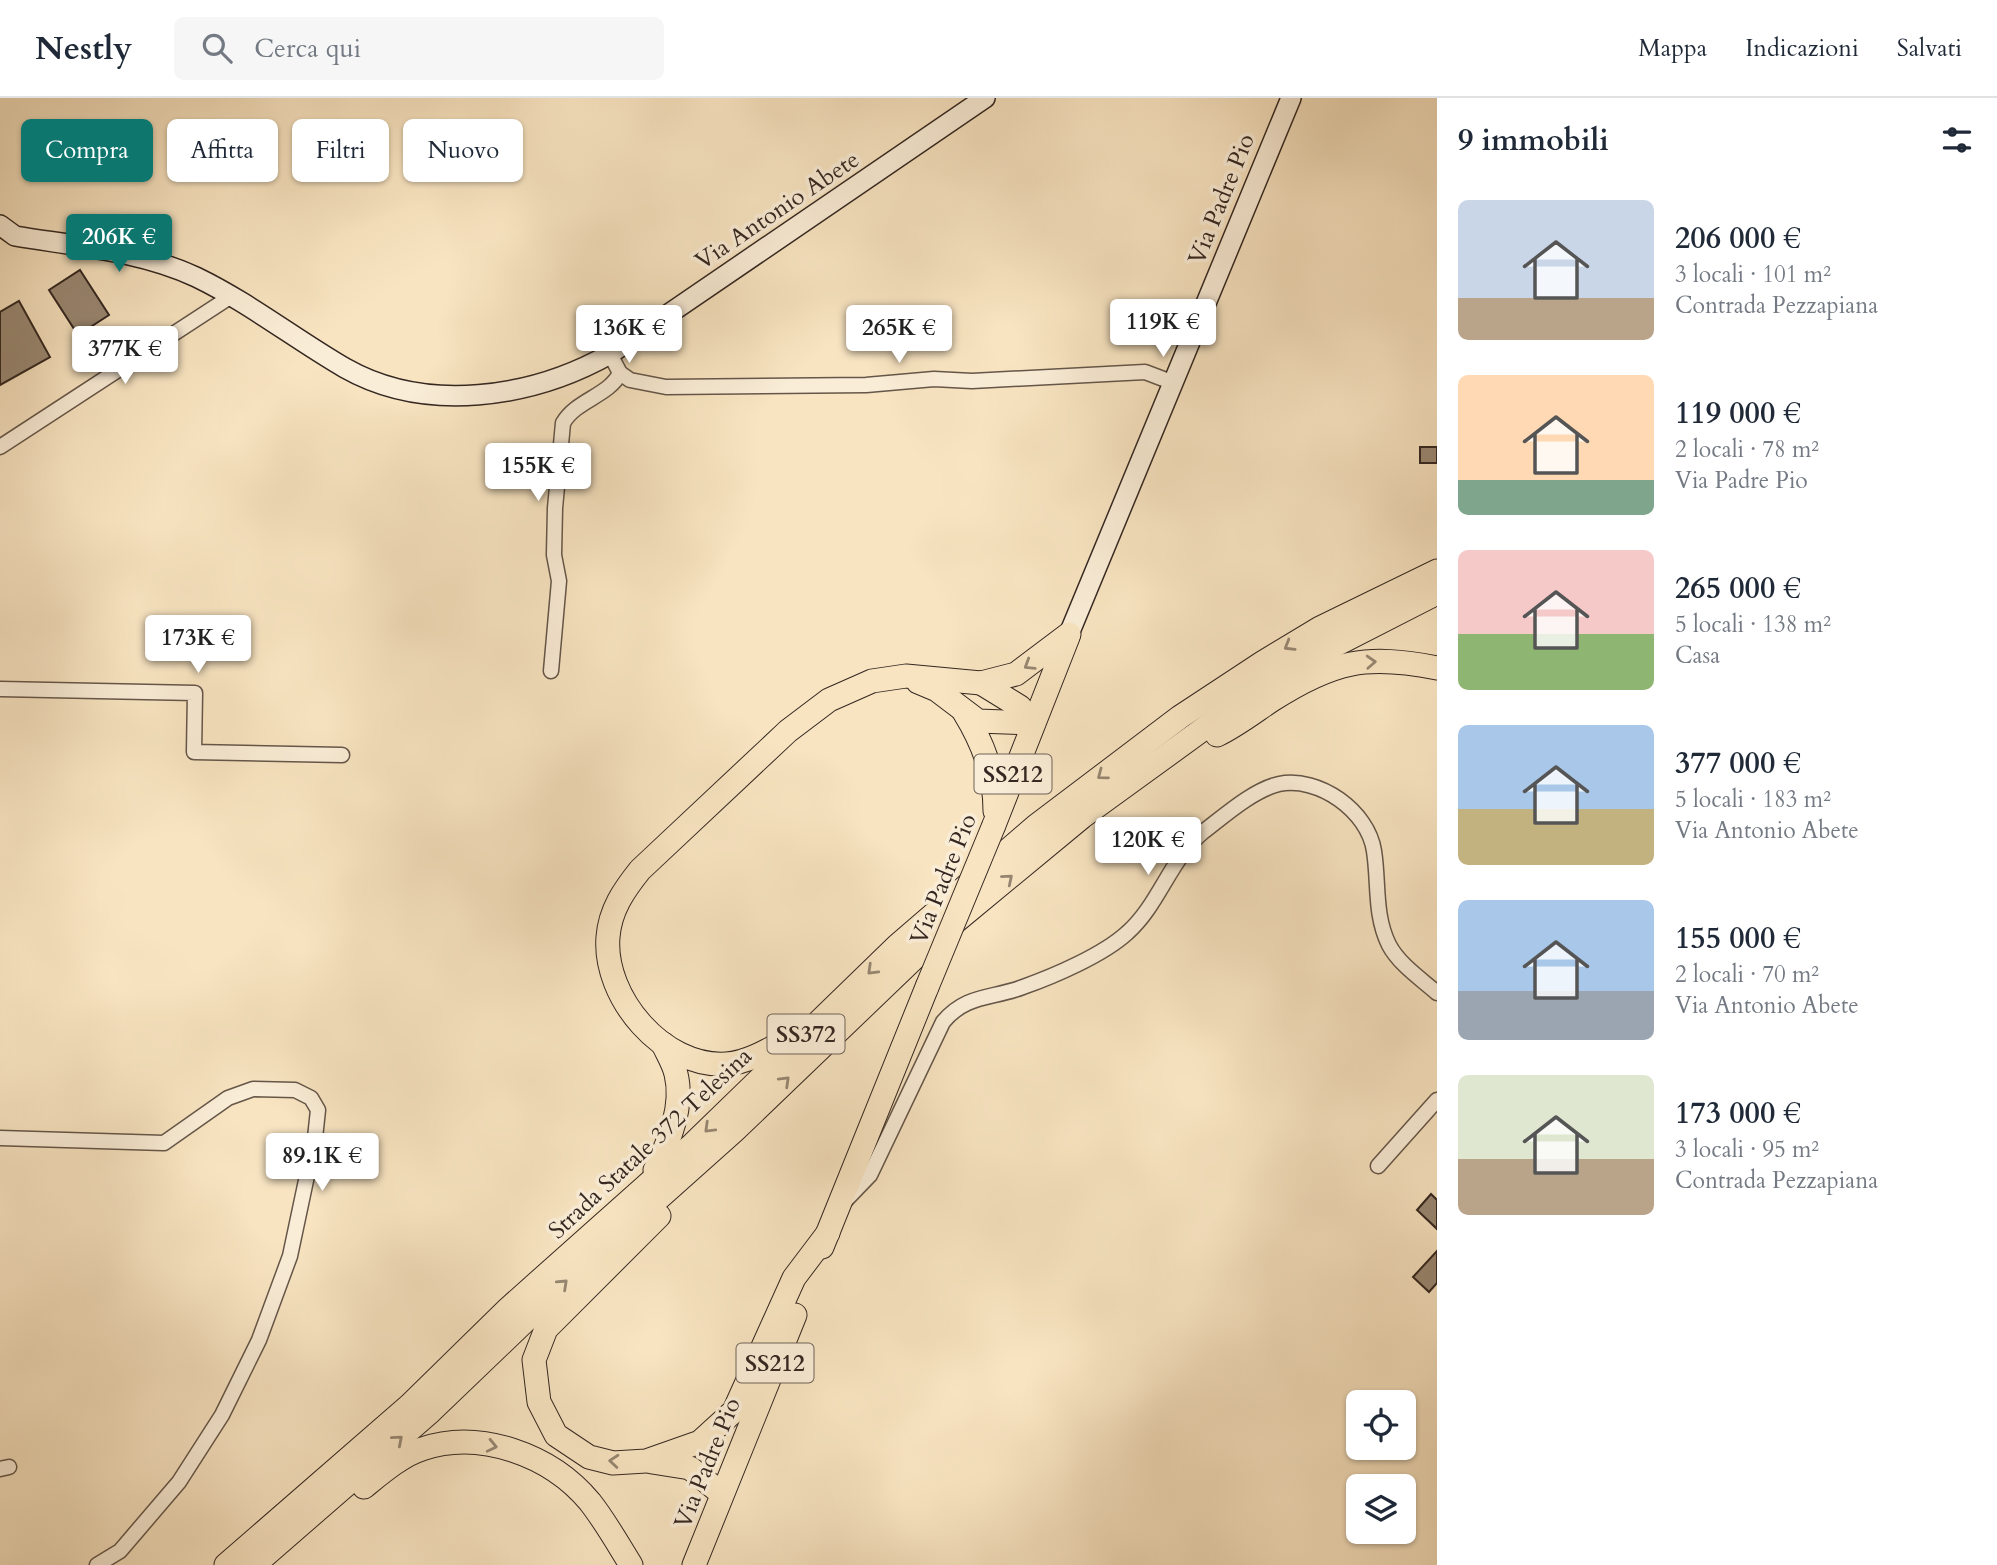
<!DOCTYPE html>
<html lang="it">
<meta charset="utf-8">
<style>
:root{--surface:#fff;--page:#f6f6f7;--text:#1f2937;--muted:#747a83;--line:#e0e1e3;--accent:#0f766e}
body{margin:0;font-family:Cardo,serif;background:var(--page);color:var(--text);height:100vh;display:flex;flex-direction:column;font-size:26px;white-space:nowrap}
*{box-sizing:border-box;margin:0}
p{font-size:23px;color:var(--muted)}
.icon{flex:none;width:38px;height:38px;fill:none;stroke:currentColor;stroke-width:2;stroke-linecap:round;stroke-linejoin:round}
.map{position:relative;flex:1;overflow:hidden}
.panel{display:flex;flex-direction:column;background:var(--surface);width:560px}
.panel>*{flex:none}
.banner{position:absolute;left:21px;top:21px;width:665px;height:63px;display:flex;gap:14px}
.buttons{position:absolute;left:1346px;top:1292px;display:grid;gap:14px}
.buttons a{display:grid;place-items:center;width:70px;height:70px;border-radius:10px;background:var(--surface);box-shadow:0 2px 5px #0004;font-size:35px}
.price{position:absolute;translate:-50% -60px;padding:0 16px;border-radius:7px;background:#fff;color:#222;font-size:23px;line-height:46px;filter:drop-shadow(0 2px 4px #0008)}
.price::after{content:'';position:absolute;left:50%;top:42px;width:21px;height:16px;margin-left:-10px;background:inherit;clip-path:polygon(0 0,100% 0,50% 100%)}
.price.current{background:var(--accent);color:#fff}
ul{padding:0;list-style:none}
li{display:flex;align-items:center;gap:21px;height:175px;padding:0 21px}
li span{display:grid;place-items:center;flex:none;width:196px;height:140px;border-radius:10px;color:#555}
li>.icon{margin-inline-start:auto}
span .icon{width:84px;height:84px;fill:#fffc;stroke-width:1}
li b{font-size:30px}
h2{display:flex;justify-content:space-between;align-items:center;height:84px;padding:0 21px;font-size:30px}
.tag{padding:0 24px;border-radius:10px;background:var(--surface);box-shadow:0 2px 5px #0004;font-size:24px;line-height:63px}
.tag.current{background:var(--accent);color:#fff}
header{display:flex;align-items:center;gap:42px;box-sizing:border-box;height:98px;padding:0 35px;background:var(--surface);border-bottom:2px solid var(--line)}
header strong{font-size:33px}
nav{display:flex;gap:38px;margin-inline-start:auto;font-size:24px}
.search{width:490px;height:63px;background:var(--page);display:flex;align-items:center;gap:18px;box-sizing:border-box;padding:0 24px;border-radius:10px;color:var(--muted);font-size:26px}
main{display:flex;flex:1;min-height:0}
.map>svg:first-child{display:block}
.building{fill:#9a8974;stroke:#342721;stroke-width:2}
.lines{fill:none;stroke-linecap:round;stroke-linejoin:round}
.minor-casing{stroke:#655649;stroke-width:17}
.secondary-casing{stroke:#342721;stroke-width:22}
.trunk-casing{stroke:#342721;stroke-width:25}
.minor{stroke:#faedd7;stroke-width:14}
.secondary{stroke:#faedd7;stroke-width:19}
.trunk{stroke:#f8e4c1;stroke-width:23}
.trunk-bridge-casing{stroke:#342721;stroke-width:25;stroke-linecap:butt}
.trunk-bridge{stroke:#f8e4c1;stroke-width:23}
.oneway{stroke:#968671}
.labels{text-anchor:middle;stroke-width:7;stroke-linejoin:round;paint-order:stroke}
.shield{fill:#faedd7;stroke:#6f6258;stroke-width:2}
.shield-label{font-size:23px;font-weight:bold;fill:#342721}
.street-label{font-size:24px;fill:#342721;stroke:#faedd7}
</style>
<header>
<strong>Nestly</strong>
<div class="search"><svg class="icon" aria-label="search" viewBox="0 0 24 24"><circle cx="10" cy="10" r="6"/><path d="M15 15l6 6"/></svg>Cerca qui</div>
<nav><a>Mappa</a><a>Indicazioni</a><a>Salvati</a></nav>
</header>
<main>
<div class="map">
<svg width="1437" height="1467" viewBox="0 0 1437 1467">
<rect width="100%" height="100%" fill="#f8e4c1"/>
<filter id="stains"><feTurbulence type="fractalNoise" baseFrequency=".00286" numOctaves="4"/><feColorMatrix values="0 0 0 0 .2 0 0 0 0 .09 0 0 0 0 .02 0 0 0 .5 -.17"/></filter>
<radialGradient id="worn" r=".72"><stop offset=".6" stop-color="#630" stop-opacity="0"/><stop offset="1" stop-color="#630" stop-opacity=".3"/></radialGradient>
<g class="building">
<path d="M80,172L109,217L78,237L49,192Z"/>
<path d="M19,203L50,259L0,287V214Z"/>
<rect x="1420" y="349" width="17" height="16"/>
<path d="M1431,1096L1437,1102V1131L1417,1112Z"/>
<path d="M1437,1153V1185L1429,1194L1413,1179Z"/>
</g>
<g class="lines">
<defs>
<g id="minor">
<path d="M610,256L620,275L630,282L666,289L866,287L934,281L972,283L1145,274L1174,285"/>
<path d="M0,349L230,199"/>
<path d="M551,573L559,483L554,457L555,410L563,325C576,302 609,298 620,275"/>
<path d="M0,591L195,595L194,654L342,657"/>
<path d="M0,1040L164,1045L228,1000L253,991L295,992L311,1000L318,1012L315,1040L290,1158L259,1242L222,1317L179,1384L120,1453L97,1467"/>
<path d="M1378,1068L1437,1002"/>
<path d="M845,1103L870,1077L943,924C966,896 992,901 1023,889C1054,878 1103,857 1127,835C1159,807 1170,761 1203,734C1224,718 1253,692 1279,686C1319,678 1368,713 1374,753C1379,784 1374,817 1389,847C1399,866 1421,881 1437,895"/>
<path d="M0,1371L9,1369"/>
</g>
<g id="secondary">
<path d="M0,127L15,138C75,148 140,153 196,179C248,204 295,241 345,270C426,316 532,300 610,256L985,0"/>
<path d="M1069,536L1291,0"/>
</g>
<g id="trunk">
<path d="M918,584L937,592L978,623L1032,625"/>
<path d="M981,585L1020,609L1032,625"/>
<path d="M964,614C983,645 995,676 995,713"/>
<path d="M1217,637C1236,628 1254,614 1272,602C1333,563 1366,556 1437,570"/>
<path d="M994,727L1068,539"/>
<path d="M790,940C772,950 748,965 726,966C663,970 603,899 608,839C610,812 624,792 640,772L788,633L829,602L872,583L906,578L981,585L1016,576L1069,536"/>
<path d="M655,1072C669,1044 684,1008 676,976C674,966 667,955 663,946"/>
<path d="M659,1118L546,1231L534,1262L539,1304L556,1337L589,1359L613,1365L646,1363L700,1344L734,1313L794,1180L828,1135"/>
<path d="M822,1149L927,889"/>
<path d="M652,1364L690,1370L722,1396"/>
<path d="M364,1389C380,1376 402,1357 422,1351C480,1331 551,1357 590,1404C605,1423 618,1446 631,1467"/>
<path d="M226,1467L410,1307L509,1210L693,1046L897,848L1036,728L1180,619L1262,565L1320,530L1437,473"/>
<path d="M254,1467L430,1314L576,1174L734,1033L932,843L1082,719L1239,605L1306,562L1437,495"/>
<path d="M694,1467L795,1217"/>
</g>
</defs>
<use href="#minor" class="minor-casing"/>
<use href="#secondary" class="secondary-casing"/>
<use href="#trunk" class="trunk-casing"/>
<use href="#minor" class="minor"/>
<use href="#secondary" class="secondary"/>
<use href="#trunk" class="trunk"/>
<defs>
<path id="trunk-bridge" d="M927,889L994,727"/>
</defs>
<use href="#trunk-bridge" class="trunk-bridge-casing"/>
<use href="#trunk-bridge" class="trunk-bridge"/>
</g>
<defs><path id="oneway-chevron" d="M-2-3.5L2.5 0L-2 3.5" fill="none" stroke-width="1.6" stroke-linecap="round" stroke-linejoin="round" transform="scale(1.75)"/></defs>
<g class="oneway">
<use href="#oneway-chevron" transform="translate(1289 548) rotate(149)"/>
<use href="#oneway-chevron" transform="translate(1371 564) rotate(-3)"/>
<use href="#oneway-chevron" transform="translate(1029 567) rotate(148)"/>
<use href="#oneway-chevron" transform="translate(1102 677) rotate(143)"/>
<use href="#oneway-chevron" transform="translate(1008 781) rotate(-40)"/>
<use href="#oneway-chevron" transform="translate(872 872) rotate(136)"/>
<use href="#oneway-chevron" transform="translate(785 983) rotate(-44)"/>
<use href="#oneway-chevron" transform="translate(709 1030) rotate(136)"/>
<use href="#oneway-chevron" transform="translate(563 1186) rotate(-43)"/>
<use href="#oneway-chevron" transform="translate(398 1342) rotate(-41)"/>
<use href="#oneway-chevron" transform="translate(492 1348) rotate(13)"/>
<use href="#oneway-chevron" transform="translate(614 1363) rotate(-175)"/>
</g>
<g class="labels">
<g class="shield">
<rect x="974.5" y="656.5" width="77" height="39" rx="5"/>
<rect x="767.5" y="916.5" width="77" height="39" rx="5"/>
<rect x="736.5" y="1245.5" width="77" height="39" rx="5"/>
</g>
<g class="shield-label">
<text x="1013" y="684">SS212</text>
<text x="806" y="944">SS372</text>
<text x="775" y="1273">SS212</text>
</g>
<g class="street-label">
<text transform="translate(1221 101) rotate(-68)" y="8">Via Padre Pio</text>
<text transform="translate(777 112) rotate(-34)" y="8">Via Antonio Abete</text>
<text transform="translate(943 781) rotate(-68)" y="8">Via Padre Pio</text>
<text transform="translate(650 1045) rotate(-43)" y="8">Strada Statale 372 Telesina</text>
<text transform="translate(707 1365) rotate(-68)" y="8">Via Padre Pio</text>
</g>
</g>
<rect width="100%" height="100%" filter="url(#stains)"/>
<rect width="100%" height="100%" fill="url(#worn)"/>
</svg>
<div class="buttons">
<a><svg class="icon" aria-label="locate" viewBox="0 0 24 24"><circle cx="12" cy="12" r="6"/><path d="M12 2v4M12 18v4M2 12h4M18 12h4"/></svg></a>
<a><svg class="icon" aria-label="layers" viewBox="0 0 24 24"><path d="M12 4l9 5-9 5-9-5zM3 14l9 5 9-5"/></svg></a>
</div>
<b class="price current" style="left:119px;top:176px">206K €</b>
<b class="price" style="left:1163px;top:261px">119K €</b>
<b class="price" style="left:629px;top:267px">136K €</b>
<b class="price" style="left:899px;top:267px">265K €</b>
<b class="price" style="left:125px;top:288px">377K €</b>
<b class="price" style="left:538px;top:405px">155K €</b>
<b class="price" style="left:198px;top:577px">173K €</b>
<b class="price" style="left:1148px;top:779px">120K €</b>
<b class="price" style="left:322px;top:1095px">89.1K €</b>
<div class="banner">
<a class="tag current">Compra</a>
<a class="tag">Affitta</a>
<a class="tag">Filtri</a>
<a class="tag">Nuovo</a>
</div>
</div>
<section class="panel">
<h2>9 immobili<svg class="icon" aria-label="filters" viewBox="0 0 24 24"><path d="M4 7h16M4 17h16"/><circle cx="9" cy="7" r="2"/><circle cx="15" cy="17" r="2"/></svg></h2>
<ul>
<li><span style="background:linear-gradient(#c9d6e8 70%,#b9a48a 0)"><svg class="icon" aria-label="home" viewBox="0 0 24 24"><path d="M3 11l9-7 9 7M6 9v11h12V9"/></svg></span><div><b>206 000 €</b><p>3 locali · 101 m²</p><p>Contrada Pezzapiana</p></div></li>
<li><span style="background:linear-gradient(#ffd9b3 75%,#7fa58c 0)"><svg class="icon" aria-label="home" viewBox="0 0 24 24"><path d="M3 11l9-7 9 7M6 9v11h12V9"/></svg></span><div><b>119 000 €</b><p>2 locali · 78 m²</p><p>Via Padre Pio</p></div></li>
<li><span style="background:linear-gradient(#f6c9c9 60%,#8fb573 0)"><svg class="icon" aria-label="home" viewBox="0 0 24 24"><path d="M3 11l9-7 9 7M6 9v11h12V9"/></svg></span><div><b>265 000 €</b><p>5 locali · 138 m²</p><p>Casa</p></div></li>
<li><span style="background:linear-gradient(#a9c7e8 60%,#c2b280 0)"><svg class="icon" aria-label="home" viewBox="0 0 24 24"><path d="M3 11l9-7 9 7M6 9v11h12V9"/></svg></span><div><b>377 000 €</b><p>5 locali · 183 m²</p><p>Via Antonio Abete</p></div></li>
<li><span style="background:linear-gradient(#a9c7e8 65%,#9aa5b1 0)"><svg class="icon" aria-label="home" viewBox="0 0 24 24"><path d="M3 11l9-7 9 7M6 9v11h12V9"/></svg></span><div><b>155 000 €</b><p>2 locali · 70 m²</p><p>Via Antonio Abete</p></div></li>
<li><span style="background:linear-gradient(#dfe7d0 60%,#b9a48a 0)"><svg class="icon" aria-label="home" viewBox="0 0 24 24"><path d="M3 11l9-7 9 7M6 9v11h12V9"/></svg></span><div><b>173 000 €</b><p>3 locali · 95 m²</p><p>Contrada Pezzapiana</p></div></li>
</ul>
</section>
</main>
